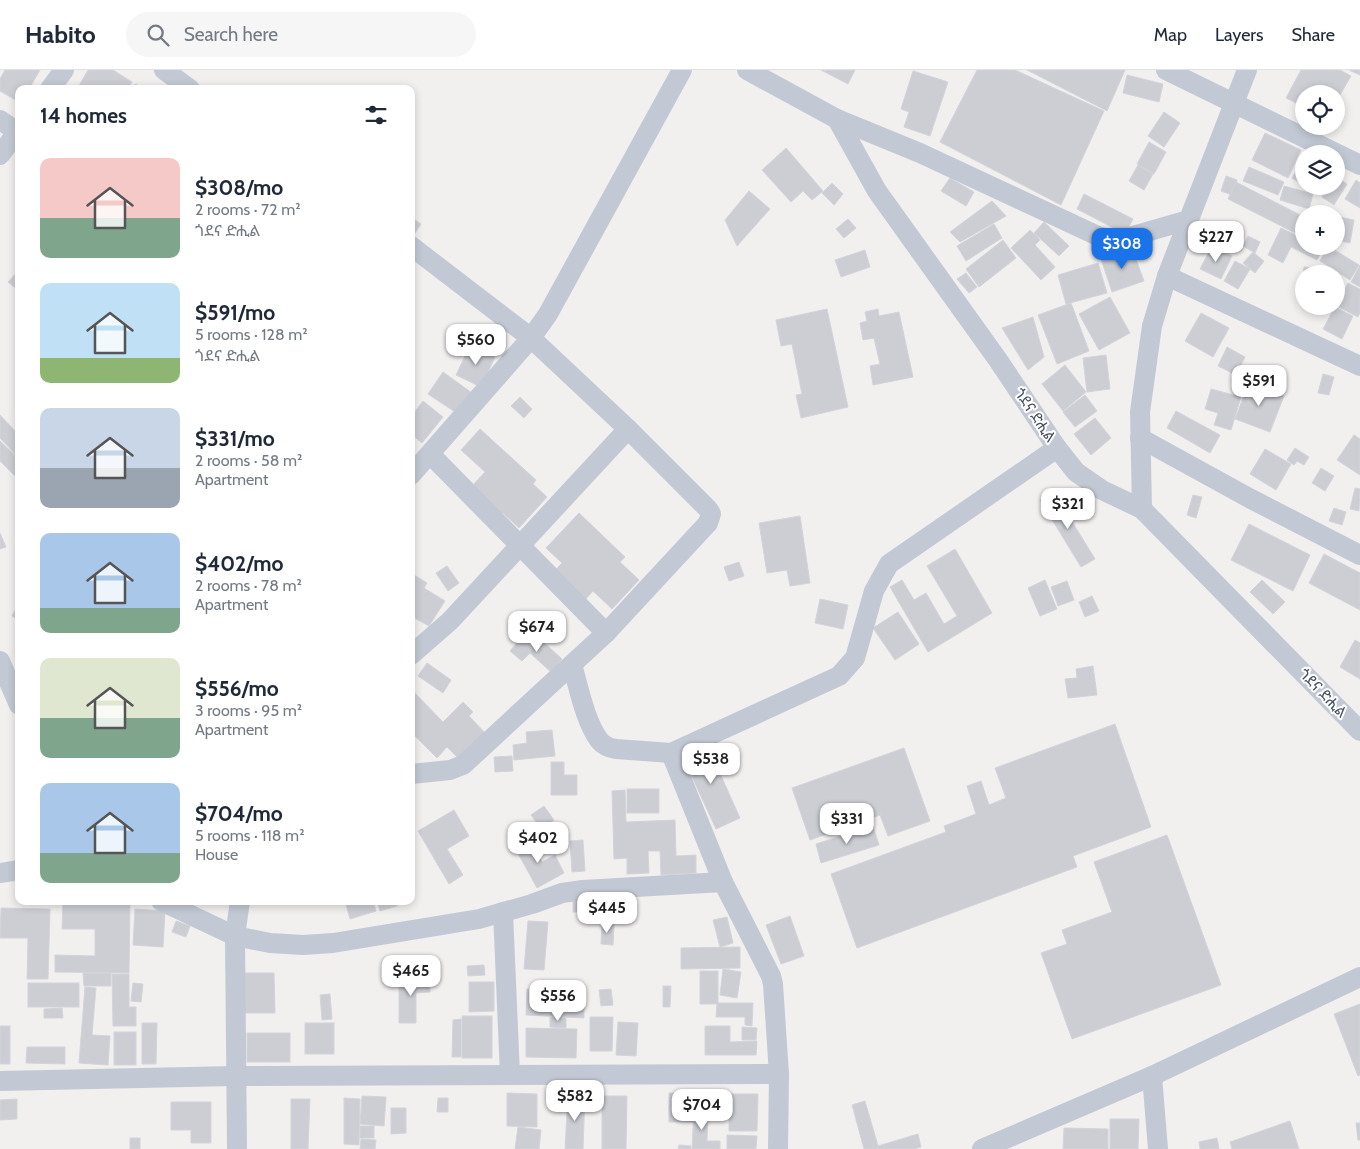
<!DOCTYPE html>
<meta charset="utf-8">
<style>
:root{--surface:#fff;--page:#f6f6f7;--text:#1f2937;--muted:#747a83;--line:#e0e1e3;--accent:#1a73e8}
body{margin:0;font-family:Cabin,"Noto Sans Ethiopic",sans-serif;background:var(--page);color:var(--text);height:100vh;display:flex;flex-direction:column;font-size:19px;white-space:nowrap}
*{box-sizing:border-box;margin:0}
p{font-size:16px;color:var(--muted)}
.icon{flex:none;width:28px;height:28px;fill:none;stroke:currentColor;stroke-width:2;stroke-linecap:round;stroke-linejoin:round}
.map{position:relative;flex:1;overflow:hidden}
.side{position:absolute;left:15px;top:15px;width:400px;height:820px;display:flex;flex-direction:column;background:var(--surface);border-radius:10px;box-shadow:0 2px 8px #0003}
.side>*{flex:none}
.buttons{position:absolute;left:1295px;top:15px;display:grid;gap:10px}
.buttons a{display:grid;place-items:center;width:50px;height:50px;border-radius:50%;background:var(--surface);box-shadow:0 2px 8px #0003;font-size:25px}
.price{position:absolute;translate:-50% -42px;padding:0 11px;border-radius:10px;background:#fff;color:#222;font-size:16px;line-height:32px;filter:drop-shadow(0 1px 2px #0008)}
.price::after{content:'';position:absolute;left:50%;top:30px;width:15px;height:11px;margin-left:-8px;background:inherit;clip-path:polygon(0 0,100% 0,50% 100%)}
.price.current{background:var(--accent);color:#fff}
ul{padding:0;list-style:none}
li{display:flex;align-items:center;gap:15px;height:125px;padding:0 25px}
li span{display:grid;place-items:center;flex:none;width:140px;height:100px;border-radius:10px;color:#555}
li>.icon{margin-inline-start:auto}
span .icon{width:60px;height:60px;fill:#fffc;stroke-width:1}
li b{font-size:21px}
h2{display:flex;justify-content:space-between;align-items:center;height:60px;padding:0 25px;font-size:21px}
header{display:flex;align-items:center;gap:30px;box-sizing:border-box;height:70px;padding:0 25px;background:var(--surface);border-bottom:1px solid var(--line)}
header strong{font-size:24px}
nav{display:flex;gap:28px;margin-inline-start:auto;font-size:18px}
.search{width:350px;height:45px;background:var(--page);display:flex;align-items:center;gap:12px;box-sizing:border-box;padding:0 18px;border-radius:28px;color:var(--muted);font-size:19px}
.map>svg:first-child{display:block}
.building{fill:#ccced4;stroke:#d3d4db}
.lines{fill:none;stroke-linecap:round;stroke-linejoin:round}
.minor{stroke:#c3c9d4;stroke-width:20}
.labels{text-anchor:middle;stroke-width:4;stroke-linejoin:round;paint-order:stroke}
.street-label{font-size:15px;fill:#47505d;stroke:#fff}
</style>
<header>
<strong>Habito</strong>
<div class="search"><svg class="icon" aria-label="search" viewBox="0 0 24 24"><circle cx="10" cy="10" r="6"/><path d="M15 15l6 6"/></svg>Search here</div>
<nav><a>Map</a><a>Layers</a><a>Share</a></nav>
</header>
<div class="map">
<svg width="1360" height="1079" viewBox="0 0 1360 1079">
<rect width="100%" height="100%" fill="#f2efef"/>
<g class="building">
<path d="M5,0H40L29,19H19V32L0,21V9Z"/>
<path d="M88,0H113L132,12L127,19H77Z"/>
<path d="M821,0H855L848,14Z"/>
<path d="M977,0H1015L1104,41L1061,135L940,72Z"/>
<path d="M1027,0H1125L1107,41Z"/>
<path d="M1301,0H1340L1351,6L1340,25L1329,19L1327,24H1304V37L1286,28Z"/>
<path d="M1349,0H1360V5Z"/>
<path d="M913,1L948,12L930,66L904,57L909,42L901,39Z"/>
<path d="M1127,5L1163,14L1159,32L1123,23Z"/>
<path d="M135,14L145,19H132Z"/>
<path d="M1164,42L1180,53L1164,77L1148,66Z"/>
<path d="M1265,63L1301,80L1288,108L1252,90Z"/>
<path d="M1149,72L1166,82L1154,104L1137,94Z"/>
<path d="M786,78L823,121L812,130L803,121L791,132L762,100Z"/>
<path d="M1304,89V115L1292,108Z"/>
<path d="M1138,95L1153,104L1144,120L1129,111Z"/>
<path d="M1249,97L1284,112L1278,125L1243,111Z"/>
<path d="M1226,106L1237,110L1232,125L1221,121Z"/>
<path d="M1336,107L1347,114L1334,135L1322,127L1328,116H1336Z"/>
<path d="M950,108L974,122L966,136L941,121Z"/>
<path d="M1356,110L1360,113V138L1345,129Z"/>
<path d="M1236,112L1304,147L1295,163L1228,129Z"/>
<path d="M832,113L843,124L834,135L822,123Z"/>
<path d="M1284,116L1313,124L1309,139L1280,130Z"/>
<path d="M1305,116H1318L1315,122Z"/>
<path d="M749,121L770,139L737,176L725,150Z"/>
<path d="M1084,124L1133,149L1125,164L1077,139Z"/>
<path d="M992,131L1006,146L960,172L950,162Z"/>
<path d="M411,147L421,154L411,169Z"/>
<path d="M1339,147L1354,150L1350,173L1336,170Z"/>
<path d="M848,149L856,158L844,168L836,159Z"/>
<path d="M1044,152L1069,176L1059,186L1034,163Z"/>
<path d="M994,154L1002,168L966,191L957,176Z"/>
<path d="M1281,158L1304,169V176H1319L1323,179L1317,190L1291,177L1283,193L1268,185Z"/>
<path d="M1030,160L1040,170L1035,175L1055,197L1041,210L1011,178Z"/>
<path d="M1248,166L1260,172L1255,183L1243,176Z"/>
<path d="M1003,170L1016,188L979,217L966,199Z"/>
<path d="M1212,176L1232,186L1221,209L1200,199Z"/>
<path d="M1328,176L1359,195L1350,210L1320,191Z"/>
<path d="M1132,178L1144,211L1112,222L1101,189Z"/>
<path d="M865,180L870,197L841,207L835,190Z"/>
<path d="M1253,182L1264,191L1255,203L1243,193Z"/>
<path d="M1235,191L1250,199L1238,219L1224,211Z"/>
<path d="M1098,193L1107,223L1066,234L1058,205Z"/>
<path d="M1360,195V217L1351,212Z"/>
<path d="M1304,197L1322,199V204H1304V217H1302Z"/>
<path d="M19,200V221L8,212Z"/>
<path d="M966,203L977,217L969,223L957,209Z"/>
<path d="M1348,213L1360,219V243L1358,247L1337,236Z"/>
<path d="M1110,227L1130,263L1099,280L1079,244Z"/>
<path d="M1071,233L1089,281L1057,294L1038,245Z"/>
<path d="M1335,237L1353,246L1342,269L1323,259Z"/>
<path d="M827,239L848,337L801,348L796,325L802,324L792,274L781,276L776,250Z"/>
<path d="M878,239L879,246L899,242L913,307L873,315L870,296L880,294L874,268L863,270L860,253L867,251L865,242Z"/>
<path d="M1201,243L1229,258L1213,287L1185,271Z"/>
<path d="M1033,247L1044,287L1028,300L1002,258Z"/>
<path d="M470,276L495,287L481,317L456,305Z"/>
<path d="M1227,277L1245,287L1236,305L1218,296Z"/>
<path d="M1106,285L1110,319L1087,322L1083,288Z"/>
<path d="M1065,295L1086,322L1063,341L1042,314Z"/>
<path d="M443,302L472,323L458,344L428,324Z"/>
<path d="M1323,304L1334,307L1329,325L1318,323Z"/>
<path d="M1249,312L1284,326L1270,362L1235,349Z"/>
<path d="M1211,319L1241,327L1231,360L1214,355L1218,343L1205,339Z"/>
<path d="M1085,325L1097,341L1075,357L1063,342Z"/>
<path d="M520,327L532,339L524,348L511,336Z"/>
<path d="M423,331L443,347L422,373L411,364V341L414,343Z"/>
<path d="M1176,341L1220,365L1210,383L1167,358Z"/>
<path d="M0,345L19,365V388L0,368Z"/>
<path d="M1095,348L1111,368L1091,385L1074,364Z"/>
<path d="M480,359L536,410L533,414L547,427L519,458L503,443L501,444L471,417L485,402L461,380Z"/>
<path d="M1354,365L1360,369V405L1337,390Z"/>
<path d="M0,371L19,389V410L0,391Z"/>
<path d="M1295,378L1309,387L1304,395L1297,391L1294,395L1287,390Z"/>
<path d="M1265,379L1291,394L1276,420L1250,404Z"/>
<path d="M1321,398L1334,406L1325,421L1312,413Z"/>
<path d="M1355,418L1360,419L1359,441L1350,439Z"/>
<path d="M1054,422L1095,489L1081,497L1040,430Z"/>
<path d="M1193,425L1202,427L1196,448L1187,445Z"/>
<path d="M1334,438L1346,442L1342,455L1329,451Z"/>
<path d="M579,443L625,487L620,492L639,510L612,539L593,521L585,530L554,501L562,493L546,478Z"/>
<path d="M800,446L810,513L790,516L787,500L767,503L759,453Z"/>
<path d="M1249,454L1310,485L1293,521L1231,490Z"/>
<path d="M0,463L6,477L0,479Z"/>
<path d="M955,479L992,543L928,582L890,517L902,510L914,530L926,523L944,554L957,546L927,496Z"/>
<path d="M1324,484L1360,503V540L1309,513Z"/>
<path d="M739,492L744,506L729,511L724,497Z"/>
<path d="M447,496L459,513L448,521L436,503Z"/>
<path d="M411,503L427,513L424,518L445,531L429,556L411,546Z"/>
<path d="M1045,510L1057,539L1040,546L1028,518Z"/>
<path d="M1262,510L1285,532L1273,544L1250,522Z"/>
<path d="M1067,511L1074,530L1058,536L1051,517Z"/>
<path d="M1092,526L1099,541L1085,547L1079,532Z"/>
<path d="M820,529L848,535L843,559L815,553Z"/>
<path d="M19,533V550L12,546Z"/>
<path d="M898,542L919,574L895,590L873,558Z"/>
<path d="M522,567L533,577L540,569L562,589L551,602L530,583L522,591L510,581Z"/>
<path d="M1355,570L1360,573V609L1340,597Z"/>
<path d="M427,593L451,610L443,623L418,606Z"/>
<path d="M1093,596L1097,625L1068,628L1065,609L1077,608L1076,599Z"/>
<path d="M411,619L443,652L463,632L473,642L469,646L489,667L462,692L447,677L437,688L411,662Z"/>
<path d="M1115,654L1151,757L1073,786L1077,797L857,878L831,804L946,762L944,756L976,744L967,716L981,711L989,735L1006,728L995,698Z"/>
<path d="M552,660L555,686L514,690L513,675L527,673L526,662Z"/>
<path d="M706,672L740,748L716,759L681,683Z"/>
<path d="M904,678L930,751L888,766L880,745L810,770L792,718Z"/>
<path d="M512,686L513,701L495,702L494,687Z"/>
<path d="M551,692H564V705H577V725H551Z"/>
<rect x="627" y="719" width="32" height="24"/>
<path d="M625,720L626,752L675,750L676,786L696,785V803L661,805L660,781H648L649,803L627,804V788L614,789L612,721Z"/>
<path d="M544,736L554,750L541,759L531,745Z"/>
<path d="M454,740L469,766L447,779L463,805L449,814L418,761Z"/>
<path d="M873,756L879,775L821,793L816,774Z"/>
<path d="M1167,765L1221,915L1072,969L1041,883L1067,874L1062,860L1112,842L1094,792Z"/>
<path d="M529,767L542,792L555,785L564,803L537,818L514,776Z"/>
<path d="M583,770L585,801L572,802L570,771Z"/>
<rect x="573" y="827" width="11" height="15"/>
<path d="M345,831H373L376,841L350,849Z"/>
<path d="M377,831H396L397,836L380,841Z"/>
<path d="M63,832L130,833L129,903L55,902V885L95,886V859H62Z"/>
<path d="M1,838L50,839L48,909H27L28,868H0Z"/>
<path d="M135,839L165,841L163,877L133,875Z"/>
<path d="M790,846L804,886L781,894L766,855Z"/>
<path d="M727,847L733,873L720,877L713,850Z"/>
<path d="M176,851L190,856L186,867L172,862Z"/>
<path d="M528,851L548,852L544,900L524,899Z"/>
<path d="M602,854L614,855L613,875L601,874Z"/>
<path d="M740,877V898L681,899V878Z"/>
<path d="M484,895L485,905L468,906L467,896Z"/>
<path d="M723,899L741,902L737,928L720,925Z"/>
<path d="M700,901H718V933H753L752,956L745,955V947H716L717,934H700Z"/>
<path d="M83,903H111V916H84Z"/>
<path d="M244,903H274L275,943H244Z"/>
<path d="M112,904H129V937H136V956H113Z"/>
<path d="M399,907H430V922L416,923V953H399Z"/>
<path d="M469,912H494V941L469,942Z"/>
<rect x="28" y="913" width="51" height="24"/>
<path d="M133,913L143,914L141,932L131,931Z"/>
<path d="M663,916H671L670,937H663Z"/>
<path d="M85,917L96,918L92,965L110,966L108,995L79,993Z"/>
<path d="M527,919L539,920L538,933L584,935V948L526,945Z"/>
<path d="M611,919L613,935L601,936L599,920Z"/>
<path d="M330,924L332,949L322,950L320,925Z"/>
<path d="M1360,934V1005L1358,1006L1334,944Z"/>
<path d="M62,938L63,948H44V939Z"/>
<rect x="462" y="946" width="30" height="42"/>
<path d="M550,947L566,948V958L550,957Z"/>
<path d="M590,947H613L612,981H590Z"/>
<path d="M461,949V987H452L453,950Z"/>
<path d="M618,952L638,953L636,986L616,985Z"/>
<path d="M142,953H157L156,994H142Z"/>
<rect x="305" y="953" width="29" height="31"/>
<rect x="0" y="956" width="10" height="38"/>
<path d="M705,956H730V972L757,971L756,985H705Z"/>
<path d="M742,957L757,958L756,970H742Z"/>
<path d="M526,958L577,959L576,988L526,987Z"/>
<rect x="114" y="962" width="22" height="33"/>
<rect x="247" y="963" width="43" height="29"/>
<path d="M27,977H65V994L26,993Z"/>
<path d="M507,1023L537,1024V1057L507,1056Z"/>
<path d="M669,1023H719V1036H693V1052H669Z"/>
<path d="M568,1024H585L583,1079H565Z"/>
<path d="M729,1024H758L757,1061H729Z"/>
<path d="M362,1026L386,1027L384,1056L360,1054Z"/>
<path d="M602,1026H627L626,1079H602Z"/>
<path d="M344,1028L360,1029L359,1075L344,1074Z"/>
<path d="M438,1028H448V1042H437Z"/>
<path d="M17,1029V1049L0,1050V1030Z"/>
<path d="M291,1029H310L308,1079H291Z"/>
<path d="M865,1031L878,1076L918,1064L921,1077L915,1079H864L852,1035Z"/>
<path d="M171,1032H211V1073H191V1060H171Z"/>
<path d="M391,1038H406V1063L391,1064Z"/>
<path d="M694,1038L708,1039L707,1071H720V1079H692Z"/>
<path d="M1110,1049H1139L1138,1079H1110Z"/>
<path d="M1290,1051L1299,1079H1232L1230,1072Z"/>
<path d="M1356,1053H1360V1070H1358Z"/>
<rect x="360" y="1056" width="14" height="12"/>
<path d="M518,1057L541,1060L539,1079H515Z"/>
<path d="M1064,1058L1108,1059V1079H1063Z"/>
<path d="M727,1065L757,1066L756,1079H727Z"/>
<rect x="130" y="1068" width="10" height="11"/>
<path d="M1217,1068L1219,1079H1200L1199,1072Z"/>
<path d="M361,1069L376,1070L375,1079H360Z"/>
<path d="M679,1075L691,1076V1079H678Z"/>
</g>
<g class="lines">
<g class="minor">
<path d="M164,0L190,19"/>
<path d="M747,0L837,49L920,83L1098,166L1115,171L1188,150"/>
<path d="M1166,0L1360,95"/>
<path d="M50,19L64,0"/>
<path d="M837,49L877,121L998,290L1057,378L1076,402L1102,420L1142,439L1360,661"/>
<path d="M0,50L19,63"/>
<path d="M0,85L19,60"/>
<path d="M411,176L531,268L628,359L708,439L711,444L708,453L606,563L463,695L450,700L411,704"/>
<path d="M1167,206L1360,296"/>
<path d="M1140,368L1251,429L1360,485"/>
<path d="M431,385L606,563"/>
<path d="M411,405L531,268L548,244L682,0"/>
<path d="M1142,439L1140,342L1152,256L1167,206L1247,0"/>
<path d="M411,585L450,551L628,359"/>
<path d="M0,591L19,635"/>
<path d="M572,595C579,618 585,651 599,670C603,675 609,678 616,679L671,683"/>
<path d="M0,803L19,800"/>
<path d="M161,831L235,866L270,873L303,875L333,873L479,849L532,834L562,823L583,820L723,812"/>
<path d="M503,842L510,1005"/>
<path d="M1152,1006L1158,1079"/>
<path d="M0,1011L235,1006L779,1004"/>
<path d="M237,1079L235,866L240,831"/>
<path d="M778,1079L779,1004L773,914L771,906L723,812L671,683L839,606L855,588L874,521L889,494L1057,378"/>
<path d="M982,1079L1152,1006L1360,907"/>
</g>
</g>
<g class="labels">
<g class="street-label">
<text transform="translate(1035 345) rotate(56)" y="5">ጎደና ድሒል</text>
<text transform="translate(1323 623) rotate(46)" y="5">ጎደና ድሒል</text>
</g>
</g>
</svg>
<div class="buttons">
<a><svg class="icon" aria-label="locate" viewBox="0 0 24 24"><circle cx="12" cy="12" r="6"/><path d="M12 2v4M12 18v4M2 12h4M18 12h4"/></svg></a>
<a><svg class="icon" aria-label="layers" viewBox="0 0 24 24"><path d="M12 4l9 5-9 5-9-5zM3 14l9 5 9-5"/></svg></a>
<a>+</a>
<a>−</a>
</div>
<b class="price" style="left:1216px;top:193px">$227</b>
<b class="price current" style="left:1122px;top:200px">$308</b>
<b class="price" style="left:476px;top:296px">$560</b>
<b class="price" style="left:1259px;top:337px">$591</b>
<b class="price" style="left:1068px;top:460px">$321</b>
<b class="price" style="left:537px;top:583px">$674</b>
<b class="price" style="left:711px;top:715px">$538</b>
<b class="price" style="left:847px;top:775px">$331</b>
<b class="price" style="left:538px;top:794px">$402</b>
<b class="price" style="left:607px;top:864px">$445</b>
<b class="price" style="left:411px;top:927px">$465</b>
<b class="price" style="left:558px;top:952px">$556</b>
<b class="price" style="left:575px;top:1052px">$582</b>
<b class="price" style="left:702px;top:1061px">$704</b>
<section class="side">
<h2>14 homes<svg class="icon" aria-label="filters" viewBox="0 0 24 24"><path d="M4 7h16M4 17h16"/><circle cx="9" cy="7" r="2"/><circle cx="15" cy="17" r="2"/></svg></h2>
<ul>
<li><span style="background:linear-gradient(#f6c9c9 60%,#7fa58c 0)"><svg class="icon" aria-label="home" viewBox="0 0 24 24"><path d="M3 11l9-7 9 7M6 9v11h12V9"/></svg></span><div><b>$308/mo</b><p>2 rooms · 72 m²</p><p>ጎደና ድሒል</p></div></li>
<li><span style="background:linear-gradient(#bfe0f5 75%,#8fb573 0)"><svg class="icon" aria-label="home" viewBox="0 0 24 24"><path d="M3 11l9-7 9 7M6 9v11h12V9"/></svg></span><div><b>$591/mo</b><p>5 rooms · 128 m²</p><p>ጎደና ድሒል</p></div></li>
<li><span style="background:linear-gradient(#c9d6e8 60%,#9aa5b1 0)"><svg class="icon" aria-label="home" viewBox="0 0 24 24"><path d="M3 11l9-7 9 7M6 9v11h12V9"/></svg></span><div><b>$331/mo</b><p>2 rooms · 58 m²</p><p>Apartment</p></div></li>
<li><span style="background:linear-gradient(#a9c7e8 75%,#7fa58c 0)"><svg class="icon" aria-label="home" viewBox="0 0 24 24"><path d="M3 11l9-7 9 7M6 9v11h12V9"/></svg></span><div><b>$402/mo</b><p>2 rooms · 78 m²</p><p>Apartment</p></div></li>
<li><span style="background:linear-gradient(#dfe7d0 60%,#7fa58c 0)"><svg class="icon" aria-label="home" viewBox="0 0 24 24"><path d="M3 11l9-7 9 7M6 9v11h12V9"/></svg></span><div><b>$556/mo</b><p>3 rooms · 95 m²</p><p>Apartment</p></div></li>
<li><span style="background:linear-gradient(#a9c7e8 70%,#7fa58c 0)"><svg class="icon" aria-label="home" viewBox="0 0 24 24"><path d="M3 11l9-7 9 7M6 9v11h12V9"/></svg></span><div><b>$704/mo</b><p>5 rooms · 118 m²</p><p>House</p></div></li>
</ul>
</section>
</div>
